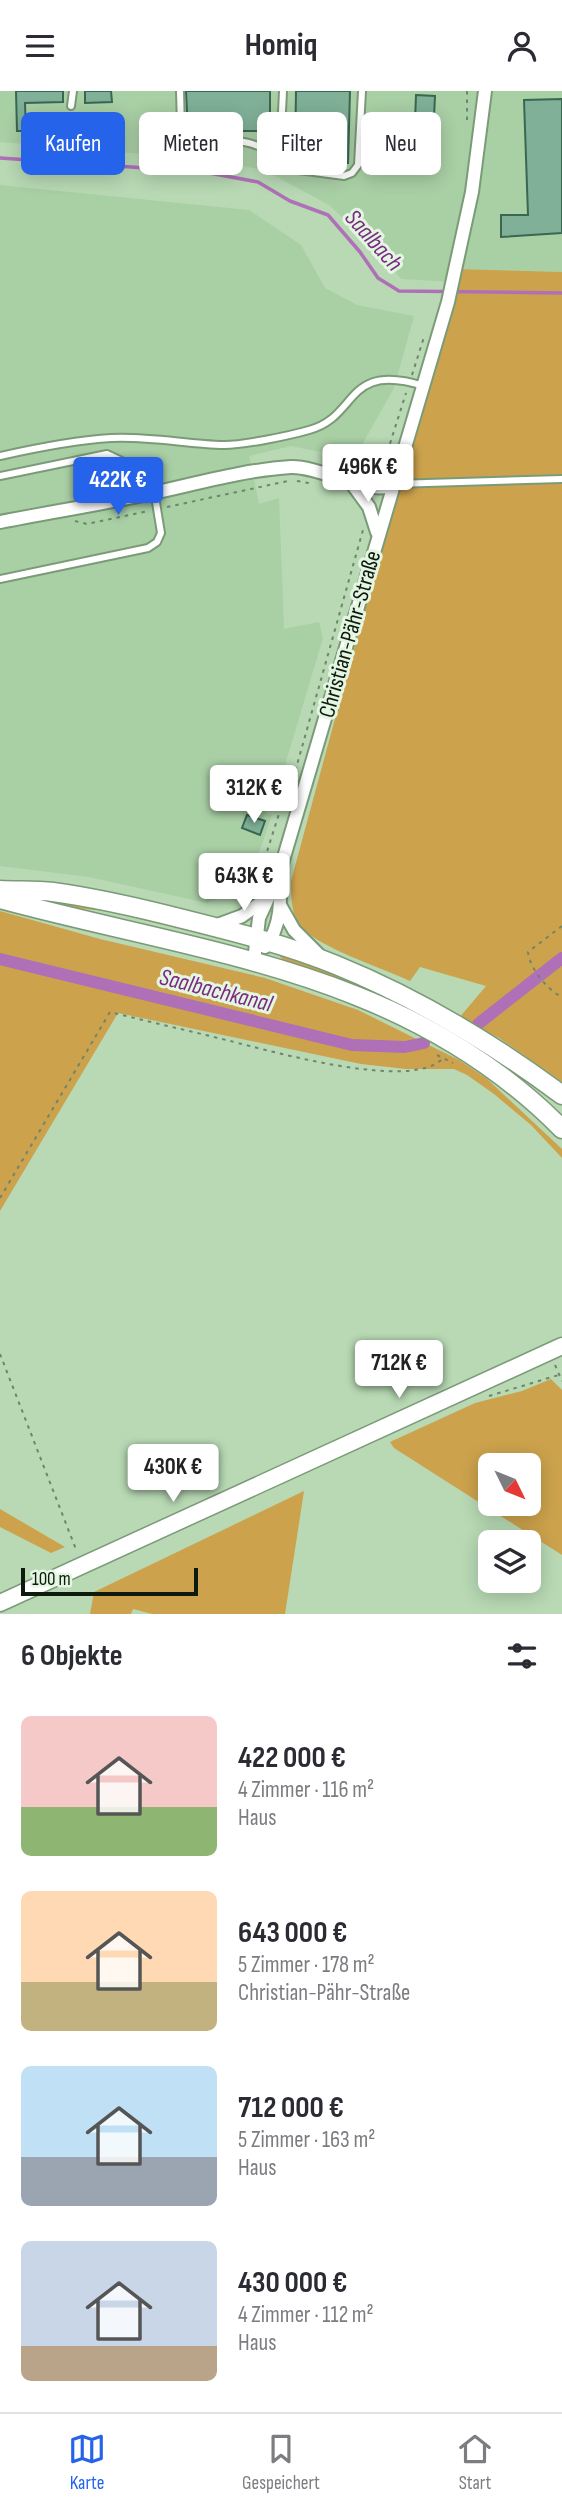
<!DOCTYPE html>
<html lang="de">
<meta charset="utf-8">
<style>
:root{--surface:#fff;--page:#f7f7f7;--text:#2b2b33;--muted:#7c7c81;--line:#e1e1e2;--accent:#2563eb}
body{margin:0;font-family:"Sofia Sans Condensed",sans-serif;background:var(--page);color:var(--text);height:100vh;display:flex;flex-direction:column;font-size:26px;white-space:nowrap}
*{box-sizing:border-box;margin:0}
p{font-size:23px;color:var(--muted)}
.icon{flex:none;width:38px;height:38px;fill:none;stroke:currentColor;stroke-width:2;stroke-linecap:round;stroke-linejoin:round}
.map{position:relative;height:1523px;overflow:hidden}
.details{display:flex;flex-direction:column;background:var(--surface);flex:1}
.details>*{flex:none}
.banner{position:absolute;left:21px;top:21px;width:522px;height:63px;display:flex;gap:14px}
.needle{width:46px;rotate:133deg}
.controls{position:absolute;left:478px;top:1362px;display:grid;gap:14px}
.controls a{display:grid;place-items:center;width:63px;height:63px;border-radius:10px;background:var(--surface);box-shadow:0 4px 18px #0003;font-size:35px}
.scale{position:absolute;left:21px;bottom:18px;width:177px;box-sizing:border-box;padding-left:7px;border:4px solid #0e1a0d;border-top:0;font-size:19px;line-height:24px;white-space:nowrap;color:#0e1a0d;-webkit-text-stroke:5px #e4f5e2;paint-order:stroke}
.price{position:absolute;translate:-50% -60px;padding:0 16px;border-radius:7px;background:#fff;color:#222;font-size:23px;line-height:46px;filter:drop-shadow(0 2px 4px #0008)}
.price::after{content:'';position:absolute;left:50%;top:42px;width:21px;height:16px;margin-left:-10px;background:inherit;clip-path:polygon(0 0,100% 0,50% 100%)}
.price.active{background:var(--accent);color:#fff}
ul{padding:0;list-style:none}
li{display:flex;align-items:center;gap:21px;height:175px;padding:0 21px}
li span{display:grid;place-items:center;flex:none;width:196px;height:140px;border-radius:10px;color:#555}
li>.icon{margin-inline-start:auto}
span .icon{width:84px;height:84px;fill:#fffc;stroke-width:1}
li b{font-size:30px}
h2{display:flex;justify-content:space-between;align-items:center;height:84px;padding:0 21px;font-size:30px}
.chip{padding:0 24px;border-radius:10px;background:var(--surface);box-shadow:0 4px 18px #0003;font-size:24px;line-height:63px}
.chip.active{background:var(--accent);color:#fff}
header{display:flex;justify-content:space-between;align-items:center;height:91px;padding:0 21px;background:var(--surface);font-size:32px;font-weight:700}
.dock{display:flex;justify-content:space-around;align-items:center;height:98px;border-top:2px solid var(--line);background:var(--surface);font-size:19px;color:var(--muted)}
.dock a{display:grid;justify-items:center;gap:4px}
.dock .active{color:var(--accent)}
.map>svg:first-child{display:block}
.built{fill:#a9cfa5}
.green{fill:#cca24c;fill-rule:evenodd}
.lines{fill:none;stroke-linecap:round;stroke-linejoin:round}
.stream{stroke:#af70b8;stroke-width:3.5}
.canal{stroke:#af70b8;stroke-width:12}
.building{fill:#80b098;stroke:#396751;stroke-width:2}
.service-casing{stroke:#7b9b78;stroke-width:10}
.minor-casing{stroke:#7b9b78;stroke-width:16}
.secondary-casing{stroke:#7b9b78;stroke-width:19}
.primary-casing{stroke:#7b9b78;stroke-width:21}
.path{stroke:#6e866c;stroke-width:2;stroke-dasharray:3.5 5;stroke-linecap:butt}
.service{stroke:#fff;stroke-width:6}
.minor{stroke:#fff;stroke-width:12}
.secondary{stroke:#fff;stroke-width:16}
.primary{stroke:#fff;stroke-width:18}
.labels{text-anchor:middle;stroke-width:6;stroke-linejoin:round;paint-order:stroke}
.street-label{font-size:23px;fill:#0e1a0d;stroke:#e4f5e2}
.water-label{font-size:24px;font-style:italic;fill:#792b83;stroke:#e4f5e2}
</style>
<header><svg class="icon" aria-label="menu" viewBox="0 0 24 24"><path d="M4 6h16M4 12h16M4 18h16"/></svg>Homiq<svg class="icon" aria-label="person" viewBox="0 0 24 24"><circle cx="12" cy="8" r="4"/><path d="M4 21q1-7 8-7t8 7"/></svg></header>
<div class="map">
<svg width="562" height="1523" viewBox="0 0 562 1523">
<rect width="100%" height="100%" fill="#b8d9b4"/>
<g class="built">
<path d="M0,0H562V181L457,178L453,191L401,188L374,155L329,114L264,79L203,68L0,51Z"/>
<path d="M0,94L249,119L301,154L325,197L357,214L414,225L394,297L354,368L291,355L249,365L259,413L279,407L284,538L319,531L323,547L285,674L266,722L272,724L253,779L247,778L223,805L207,812L89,786L0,775Z"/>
</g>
<g class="green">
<path d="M457,178L562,181V991L499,947L459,927L486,895L420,876L410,890C382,877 321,857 302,837C291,826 291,805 291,790Z"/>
<path d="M19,807L71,810L233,847L232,850L106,820L55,815Z"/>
<path d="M0,820L100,848L265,887L358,919L459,969L486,987L562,1058V1067L531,1034L494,1003L467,984L454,978H406L361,973L118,922L0,1120Z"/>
<path d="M273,860L326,877L431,927L383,907L284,869Z"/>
<path d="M551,1288L562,1299V1464L394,1357L390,1351L475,1312L522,1300ZM490,1374H528V1412H490Z"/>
<path d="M304,1400L285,1523H152L133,1518L131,1523H90L94,1501Z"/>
<path d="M0,1418L65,1456L51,1462L0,1436Z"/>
</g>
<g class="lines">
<path class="stream" d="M0,67L204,81L258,91L290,110L328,124L360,161L378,187L399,200L562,202"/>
<g class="canal">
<path d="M0,868L352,954L405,956L424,952"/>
<path d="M478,933L562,867"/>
</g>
</g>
<g class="building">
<path d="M16,0H63V11L25,12L26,40H17Z"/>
<path d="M85,0H111L112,11L85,12Z"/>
<path d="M186,0H270V40H188Z"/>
<path d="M296,0H350L348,72H303L295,64Z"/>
<path d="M416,4L435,5L432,67L405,66V56L378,55L379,28L415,30Z"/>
<path d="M562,8V142L501,146V124H528L524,9Z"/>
<path d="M247,724L265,730L260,744L242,737Z"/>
</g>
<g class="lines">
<defs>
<g id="service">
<path d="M180,0L181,36L184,44C203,52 223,49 244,51C253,52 262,57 271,60L282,21L283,0"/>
<path d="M71,15L73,0"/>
<path d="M271,60L291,78L344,85L352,82L358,74L362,0"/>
<path d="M0,365C36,357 74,349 111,347C148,345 187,353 224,354C244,354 288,345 309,339C359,326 344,270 424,295"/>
<path d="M124,373L129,384L126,406"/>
<path d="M0,385L107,363L124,371L153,393L161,442L157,451L148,457L0,488"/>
<path d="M394,393L562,388"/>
</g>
<g id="minor">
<path d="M344,385C363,383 376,385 394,393"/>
<path d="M350,390L369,416L377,441"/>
<path d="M0,431C51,421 102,413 153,402C199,392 244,379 291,376C321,375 373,407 394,393"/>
<path d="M281,816L294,839L319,864"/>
<path d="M215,835L242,825L267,807"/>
<path d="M265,856C282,835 281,808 279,783"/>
<path d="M254,870L259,827L279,783L448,211L472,101L485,0"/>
</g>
<path id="secondary" d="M0,1512L562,1255"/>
<g id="primary">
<path d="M0,799C18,800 36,799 53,801C97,807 140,817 183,828C235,841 287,854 336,874C417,907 492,952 562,1004"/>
<path d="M0,808C203,863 405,879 562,1038"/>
</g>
</defs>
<use href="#service" class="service-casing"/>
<use href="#minor" class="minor-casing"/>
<use href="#secondary" class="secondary-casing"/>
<use href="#primary" class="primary-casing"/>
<g class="path">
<path d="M467,0V34"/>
<path d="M412,284L424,246"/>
<path d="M377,374L387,362L406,302"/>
<path d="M297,390L309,392"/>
<path d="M167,416L288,390"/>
<path d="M75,430L87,433L148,420"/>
<path d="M247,806L256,795L285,704L295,681L363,439"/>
<path d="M562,835L528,861C529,876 548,900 562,906"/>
<path d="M437,964L453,972"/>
<path d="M0,1107L110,921C150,931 190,940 230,950C271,960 413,1001 443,967"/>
<path d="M0,1263L77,1461"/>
<path d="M555,1274L562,1290"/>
<path d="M489,1305L562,1283"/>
</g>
<use href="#service" class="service"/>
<use href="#minor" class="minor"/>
<use href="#secondary" class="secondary"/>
<use href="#primary" class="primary"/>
</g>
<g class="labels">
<g class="street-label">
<text transform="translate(349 543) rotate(-74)" y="8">Christian-Pähr-Straße</text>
</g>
<g class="water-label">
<text transform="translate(374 149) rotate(48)" y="8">Saalbach</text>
<text transform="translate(216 899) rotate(14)" y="8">Saalbachkanal</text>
</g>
</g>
</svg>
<div class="controls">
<a><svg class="needle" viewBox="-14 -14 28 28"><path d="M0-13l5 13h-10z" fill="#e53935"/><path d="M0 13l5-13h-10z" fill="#7c7c81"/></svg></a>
<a><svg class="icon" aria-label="layers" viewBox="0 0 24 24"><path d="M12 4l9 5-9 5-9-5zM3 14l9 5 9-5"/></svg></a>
</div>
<div class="scale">100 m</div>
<b class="price" style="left:368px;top:413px">496K €</b>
<b class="price active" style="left:118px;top:426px">422K €</b>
<b class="price" style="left:254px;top:734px">312K €</b>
<b class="price" style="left:244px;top:822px">643K €</b>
<b class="price" style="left:399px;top:1309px">712K €</b>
<b class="price" style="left:173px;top:1413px">430K €</b>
<div class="banner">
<a class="chip active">Kaufen</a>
<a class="chip">Mieten</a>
<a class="chip">Filter</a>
<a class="chip">Neu</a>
</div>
</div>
<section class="details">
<h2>6 Objekte<svg class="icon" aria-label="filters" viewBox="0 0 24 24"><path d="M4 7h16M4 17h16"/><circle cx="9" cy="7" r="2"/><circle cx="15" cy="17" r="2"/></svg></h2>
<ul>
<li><span style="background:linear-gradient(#f6c9c9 65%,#8fb573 0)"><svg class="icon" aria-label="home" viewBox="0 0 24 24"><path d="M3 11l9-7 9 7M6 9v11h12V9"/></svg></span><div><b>422 000 €</b><p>4 Zimmer · 116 m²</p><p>Haus</p></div></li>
<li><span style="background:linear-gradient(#ffd9b3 65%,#c2b280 0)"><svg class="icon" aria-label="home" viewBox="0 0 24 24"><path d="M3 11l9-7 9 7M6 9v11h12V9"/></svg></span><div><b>643 000 €</b><p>5 Zimmer · 178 m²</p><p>Christian-Pähr-Straße</p></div></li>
<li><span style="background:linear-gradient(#bfe0f5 65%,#9aa5b1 0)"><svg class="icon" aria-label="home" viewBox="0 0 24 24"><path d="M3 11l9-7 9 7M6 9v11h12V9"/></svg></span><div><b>712 000 €</b><p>5 Zimmer · 163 m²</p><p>Haus</p></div></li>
<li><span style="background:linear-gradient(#c9d6e8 75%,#b9a48a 0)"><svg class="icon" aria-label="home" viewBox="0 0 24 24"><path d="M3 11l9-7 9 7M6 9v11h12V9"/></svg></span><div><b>430 000 €</b><p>4 Zimmer · 112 m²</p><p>Haus</p></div></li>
</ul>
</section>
<nav class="dock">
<a class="active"><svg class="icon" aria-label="map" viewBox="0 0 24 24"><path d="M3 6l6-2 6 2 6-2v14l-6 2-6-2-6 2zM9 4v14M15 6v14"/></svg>Karte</a>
<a><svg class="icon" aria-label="saved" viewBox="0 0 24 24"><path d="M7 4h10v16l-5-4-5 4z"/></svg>Gespeichert</a>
<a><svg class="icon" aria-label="home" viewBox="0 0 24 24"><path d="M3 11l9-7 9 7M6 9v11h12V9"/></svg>Start</a>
</nav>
